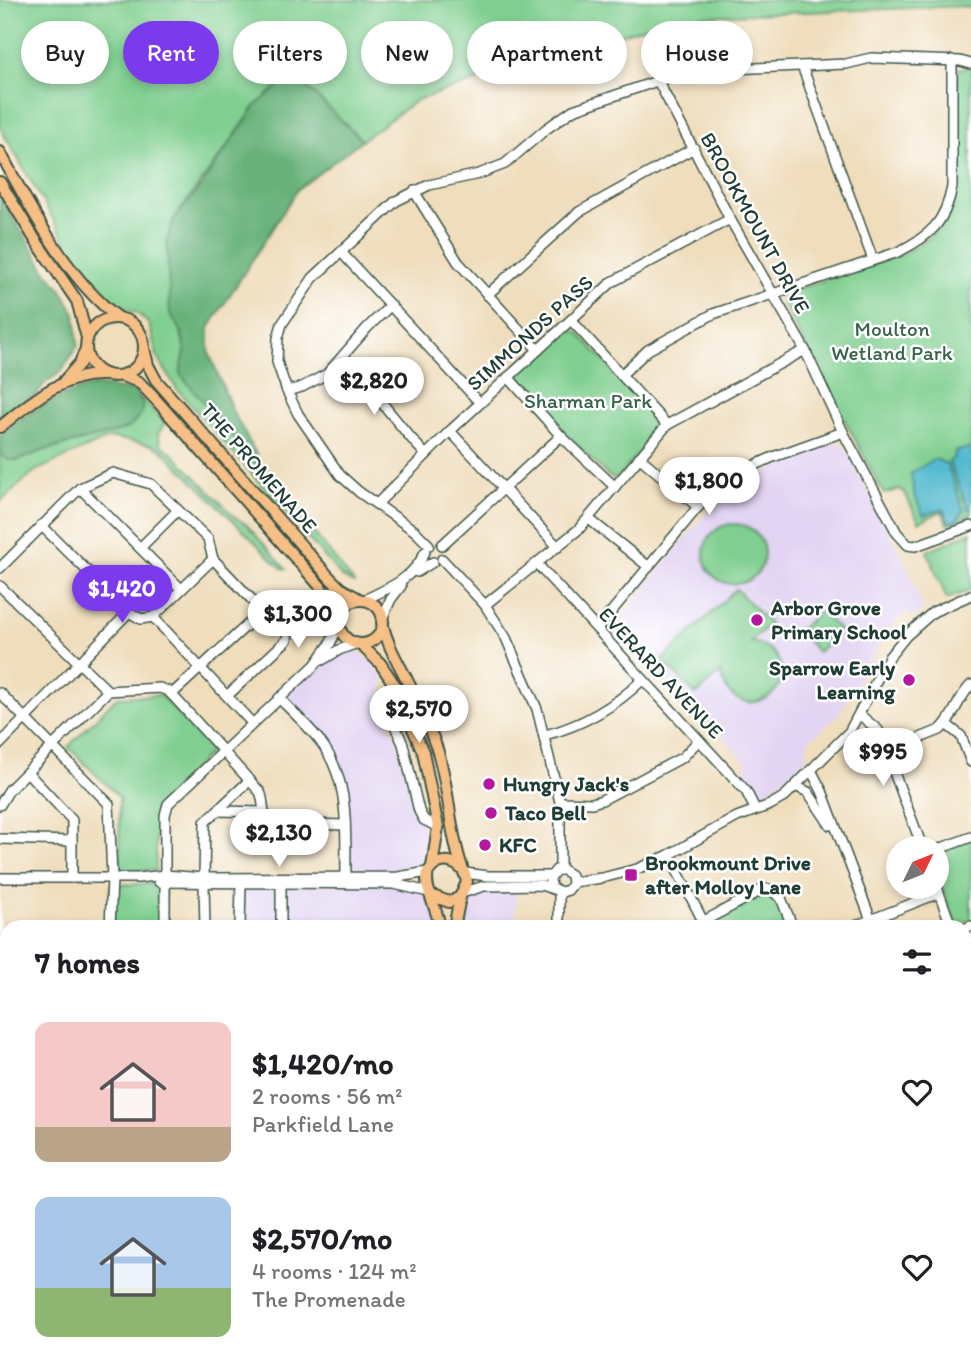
<!DOCTYPE html>
<meta charset="utf-8">
<style>
:root{--surface:#fff;--page:#f2f2f2;--text:#202124;--muted:#757577;--accent:#7c3aed}
body{margin:0;font-family:Itim,sans-serif;background:var(--page);color:var(--text);height:100vh;display:flex;flex-direction:column;font-size:26px;white-space:nowrap}
*{box-sizing:border-box;margin:0}
p{font-size:23px;color:var(--muted)}
.icon{flex:none;width:38px;height:38px;fill:none;stroke:currentColor;stroke-width:2;stroke-linecap:round;stroke-linejoin:round}
.map{position:relative;flex:1;overflow:hidden}
.side{position:absolute;left:0px;top:920px;width:971px;height:450px;display:flex;flex-direction:column;background:var(--surface);border-radius:21px 21px 0 0;box-shadow:0 4px 10px #0003}
.side>*{flex:none}
.top-card{position:absolute;left:21px;top:21px;width:929px;height:63px;display:flex;gap:14px}
.needle{width:46px;rotate:47deg}
.fabs{position:absolute;left:886px;top:836px;display:grid;gap:14px}
.fabs a{display:grid;place-items:center;width:63px;height:63px;border-radius:50%;background:var(--surface);box-shadow:0 4px 10px #0003;font-size:35px}
.price{position:absolute;translate:-50% -60px;padding:0 16px;border-radius:24px;background:#fff;color:#222;font-size:23px;line-height:46px;filter:drop-shadow(0 2px 4px #0008)}
.price::after{content:'';position:absolute;left:50%;top:42px;width:21px;height:16px;margin-left:-10px;background:inherit;clip-path:polygon(0 0,100% 0,50% 100%)}
.price.on{background:var(--accent);color:#fff}
ul{padding:0;list-style:none}
li{display:flex;align-items:center;gap:21px;height:175px;padding:0 35px}
li span{display:grid;place-items:center;flex:none;width:196px;height:140px;border-radius:14px;color:#555}
li>.icon{margin-inline-start:auto}
span .icon{width:84px;height:84px;fill:#fffc;stroke-width:1}
li b{font-size:30px}
h2{display:flex;justify-content:space-between;align-items:center;height:84px;padding:0 35px;font-size:30px}
.pill{padding:0 24px;border-radius:32px;background:var(--surface);box-shadow:0 4px 10px #0003;font-size:24px;line-height:63px}
.pill.on{background:var(--accent);color:#fff}
.map>svg:first-child{display:block}
.built{fill:#e2d4f3}
.green{fill:#80cf90;stroke:#508662;stroke-width:2}
.forest{fill:#68b27a;stroke:#447857;stroke-width:2}
.water{fill:#52bacf;stroke:#387c82;stroke-width:2}
.lines{fill:none;stroke-linecap:round;stroke-linejoin:round}
.minor-casing{stroke:#3e5548;stroke-width:12}
.major-casing{stroke:#3e5548;stroke-width:14}
.minor{stroke:#fff;stroke-width:9}
.major{stroke:#f5bf86;stroke-width:10}
.poi-dot{fill:#b5179e;stroke:#fff;stroke-width:2.5}
.labels{text-anchor:middle;stroke-width:5;stroke-linejoin:round;paint-order:stroke}
.street-label{font-size:21px;fill:#1f3d34;stroke:#fff}
.park-label{font-size:21px;fill:#37624b;stroke:#fff}
.poi-label{font-size:21px;font-weight:bold;fill:#1f3d34;stroke:#fff;text-anchor:start}
</style>
<div class="map">
<svg width="971" height="1369" viewBox="0 0 971 1369">
<rect width="100%" height="100%" fill="#fff"/>
<filter id="ink" filterUnits="userSpaceOnUse"><feTurbulence type="fractalNoise" baseFrequency=".0143" numOctaves="2"/><feDisplacementMap in="SourceGraphic" scale="14" xChannelSelector="R" yChannelSelector="G"/><feConvolveMatrix kernelMatrix="1 2 1 2 8 2 1 2 1" color-interpolation-filters="sRGB"/></filter>
<filter id="wash" filterUnits="userSpaceOnUse"><feTurbulence type="fractalNoise" baseFrequency=".00686" numOctaves="4" result="noise"/><feDisplacementMap in="SourceGraphic" scale="28" xChannelSelector="R" yChannelSelector="G"/><feGaussianBlur stdDeviation="1.57" result="paint"/><feColorMatrix in="noise" values="0 0 0 0 0 0 0 0 0 0 0 0 0 0 0 0 0 1.4 0 .05"/><feComposite in="paint" operator="in"/></filter>
<g filter="url(#wash)">
<rect width="100%" height="100%" fill="#efddbb"/>
<g class="built">
<path d="M836,442L845,448L905,561L923,609L916,616L905,613L889,628L837,717L807,742V758L767,792L753,786L746,779V762L638,647L621,646L613,637L614,625L712,506L745,481Z"/>
<path d="M351,649L369,659L384,679L379,700L399,746L415,811L431,836L424,865L415,870L373,874L355,872L350,869L348,864V794L345,783L338,767L288,702V693L318,665Z"/>
<path d="M241,884H394L429,892L440,928H240Z"/>
<path d="M490,891H516L515,927H463L464,910L466,904L475,895Z"/>
<rect x="238" y="1363" width="202" height="6"/>
<path d="M566,1363H747L744,1369H569Z"/>
</g>
<g class="green">
<path d="M0,0H971V8L964,6L675,17L417,100L362,140L293,74L257,105L174,219L167,240L170,313L180,329L185,352L180,374L281,492L355,584L342,577L176,388L157,356L149,324L137,313L109,303L88,279L2,131L0,125Z"/>
<path d="M967,67L971,68V515L948,525L942,511L919,522L905,493L900,489L884,494L782,302L783,296L789,292L901,255L928,239L947,218L956,189L958,69Z"/>
<path d="M570,330L578,332L656,418L657,431L619,477L614,479L607,475L564,432L524,386L520,373L563,331Z"/>
<path d="M138,395L165,423L158,434L161,445L171,452L236,518L246,524L286,569L281,568L162,450L152,445L113,438L106,439L35,471L0,502V455L19,460L45,450L117,432L141,398Z"/>
<circle cx="734" cy="554" r="30"/>
<path d="M971,532V590L947,599L927,551Z"/>
<path d="M736,589L770,624L751,642C762,644 772,648 778,659C798,699 729,726 721,672L696,695L662,660Z"/>
<path d="M821,611L840,631L829,641L827,640L828,642L818,652L798,631L809,621L811,623L810,620Z"/>
<path d="M161,695L211,751L156,807V870L120,871L119,797L68,747L117,697Z"/>
<path d="M971,839V921L959,922L954,919L936,872V854Z"/>
<path d="M165,883V927L110,928L111,885Z"/>
<path d="M761,893C780,892 783,913 790,928H698Z"/>
<path d="M971,1324V1369H922L928,1363H964V1330Z"/>
<path d="M471,1363H566L569,1369H473Z"/>
</g>
<g class="forest">
<path d="M293,74L362,140L297,190L209,328V353L233,412L272,483L180,374L185,352L182,332L170,313L167,240L174,219L201,186L256,105Z"/>
<path d="M0,196L48,274L60,287L75,313L78,345L62,371L45,383L38,393L0,422Z"/>
<path d="M95,385L135,391L142,403V413L130,427L117,432L45,450L19,460H9L0,455V436C22,414 65,392 95,385Z"/>
</g>
<g class="water">
<path d="M971,448V508L968,509L949,462L954,457L955,451Z"/>
<path d="M935,459L947,464L964,511L956,520L949,522L943,509L923,515L914,493L911,473Z"/>
</g>
</g>
<g filter="url(#ink)">
<g class="lines">
<defs>
<g id="minor">
<path d="M802,66L873,260"/>
<path d="M658,81L730,219L805,350L843,432L897,533L908,545L915,546L971,526"/>
<path d="M414,191L458,262L538,350"/>
<path d="M341,252L480,403"/>
<path d="M487,295L579,212L694,148"/>
<path d="M571,320L667,425"/>
<path d="M342,359C373,388 397,424 426,455"/>
<path d="M621,375L648,350L713,314L898,252C930,236 945,223 952,187V60"/>
<path d="M508,377L561,436L615,487"/>
<path d="M287,391L302,387L327,374L368,327L391,305"/>
<path d="M450,431L558,547"/>
<path d="M639,457L698,507"/>
<path d="M80,488L181,589"/>
<path d="M377,504L450,431L612,282L730,219"/>
<path d="M589,519L649,567"/>
<path d="M41,525L129,612L141,619L153,617L213,559"/>
<path d="M429,545L415,531L359,492L340,475L298,414L287,391L277,362L278,338L282,324L313,278L396,201L429,185L479,174L505,164L546,129L573,110L686,71L846,64L871,58L960,61L971,64"/>
<path d="M442,545L561,436"/>
<path d="M140,548L178,510"/>
<path d="M442,559L485,605L506,638L537,709L560,802V870"/>
<path d="M537,564L746,791L755,809"/>
<path d="M0,568L80,488L113,473L151,484L208,539L213,559L256,604L258,615L172,694"/>
<path d="M417,572L433,562"/>
<path d="M0,586L108,691"/>
<path d="M364,600C389,588 413,579 425,552"/>
<path d="M485,605L579,529L667,425L805,350"/>
<path d="M153,617L252,723"/>
<path d="M382,619L391,599L401,586"/>
<path d="M597,629L698,507L719,486L742,471L773,457L843,432"/>
<path d="M322,660L339,650L357,643"/>
<path d="M394,683L386,691L384,700L403,744L419,811L424,820L438,827"/>
<path d="M0,693L109,804L112,878L110,928"/>
<path d="M227,696L287,640L288,631L272,614L258,613"/>
<path d="M279,698C293,712 308,726 320,741C351,782 345,829 346,877"/>
<path d="M860,715L878,730L923,849"/>
<path d="M946,724L961,736L971,762"/>
<path d="M545,735C581,726 616,706 642,680"/>
<path d="M0,744L129,612"/>
<path d="M885,752L940,730C954,718 957,699 971,685"/>
<path d="M811,770L822,791L874,928"/>
<path d="M27,772L72,820V878"/>
<path d="M795,786L808,792L830,825"/>
<path d="M560,802L592,803L602,800L683,757L699,740"/>
<path d="M0,805L9,790L108,691L160,688L168,691L174,697L260,792C265,802 261,814 268,823L345,825"/>
<path d="M218,811L264,812"/>
<path d="M0,839L72,841"/>
<path d="M936,850L971,837"/>
<path d="M669,855L703,921"/>
<path d="M465,873L488,876H551"/>
<path d="M0,878H138L165,875L204,878L398,877L428,872"/>
<path d="M204,878L205,822L250,780"/>
<path d="M159,882L394,884L429,892"/>
<path d="M573,882L602,878L637,869L669,855L737,817L770,805L784,797L849,732L889,657L906,636L933,612L971,595"/>
<path d="M204,884L205,928"/>
<path d="M936,885L952,928"/>
<path d="M465,892L484,886L541,885L562,892L568,890L572,885L571,875L563,870H556L550,878L551,887"/>
<path d="M559,892V928"/>
<path d="M165,928V815L168,804L315,665L330,644L339,624"/>
<path d="M240,928L241,884"/>
<path d="M281,928V879"/>
<path d="M691,928L762,890L769,889L781,898L793,928"/>
<path d="M850,928L939,893"/>
<path d="M964,929L971,926"/>
<path d="M0,957H7"/>
<path d="M964,960L971,978"/>
<path d="M0,1036H7"/>
<path d="M964,1041L971,1037"/>
<path d="M0,1112H7"/>
<path d="M964,1149L971,1146"/>
<path d="M964,1172L971,1179"/>
<path d="M964,1287L971,1294"/>
<path d="M0,1324H7"/>
<path d="M964,1325L971,1319"/>
<path d="M838,1363L844,1369"/>
<path d="M132,1369V1363"/>
<path d="M139,1369V1363"/>
<path d="M238,1369V1363"/>
<path d="M622,1369L627,1363"/>
<path d="M815,1369L818,1363"/>
<path d="M917,1369L923,1363"/>
</g>
<g id="major">
<path d="M0,152C28,205 70,283 119,318"/>
<path d="M0,182L36,241L77,301L87,338"/>
<circle cx="115" cy="347" r="29"/>
<path d="M144,348L148,365L156,380L330,578L340,588L361,600"/>
<path d="M122,376L139,382L158,402L320,586L339,621"/>
<path d="M64,381L80,363L85,351"/>
<path d="M0,427C30,403 63,373 104,375"/>
<circle cx="361" cy="622" r="22"/>
<path d="M382,622C387,645 398,662 408,682C419,702 428,724 436,746C450,786 448,828 462,867"/>
<path d="M360,644L380,663L394,684L423,752L438,827L432,867"/>
<path d="M433,896L449,902L460,897L467,882C464,861 441,854 428,872C423,888 438,909 440,928"/>
<path d="M454,928L460,897"/>
<path d="M964,1116L971,1113"/>
<path d="M964,1129L971,1126"/>
<path d="M440,1363V1369"/>
<path d="M454,1363V1369"/>
<path d="M749,1369L752,1363"/>
<path d="M764,1369L767,1363"/>
</g>
</defs>
<use href="#minor" class="minor-casing"/>
<use href="#major" class="major-casing"/>
<use href="#minor" class="minor"/>
<use href="#major" class="major"/>
</g>
</g>
<g class="poi-dot">
<circle cx="757" cy="620" r="7"/>
<circle cx="909" cy="680" r="7"/>
<circle cx="489" cy="784" r="7"/>
<circle cx="491" cy="813" r="7"/>
<circle cx="485" cy="845" r="7"/>
<rect x="624" y="868" width="14" height="14" rx="3.5"/>
</g>
<g class="labels">
<g class="street-label">
<text transform="translate(755 223) rotate(61)" y="7">BROOKMOUNT DRIVE</text>
<text transform="translate(530 333) rotate(-42)" y="7">SIMMONDS PASS</text>
<text transform="translate(259 468) rotate(49)" y="7">THE PROMENADE</text>
<text transform="translate(661 673) rotate(47)" y="7">EVERARD AVENUE</text>
</g>
<g class="park-label">
<text x="892" y="336">Moulton<tspan x="892" dy="24">Wetland Park</tspan></text>
<text x="588" y="408">Sharman Park</text>
</g>
<g class="poi-label">
<text x="771" y="615">Arbor Grove<tspan x="771" dy="24">Primary School</tspan></text>
<text x="895" y="675" text-anchor="end">Sparrow Early<tspan x="895" dy="24">Learning</tspan></text>
<text x="503" y="791">Hungry Jack's</text>
<text x="505" y="820">Taco Bell</text>
<text x="499" y="852">KFC</text>
<text x="645" y="870">Brookmount Drive<tspan x="645" dy="24">after Molloy Lane</tspan></text>
</g>
</g>
</svg>
<div class="fabs">
<a><svg class="needle" viewBox="-14 -14 28 28"><path d="M0-13l5 13h-10z" fill="#e53935"/><path d="M0 13l5-13h-10z" fill="#757577"/></svg></a>
</div>
<b class="price" style="left:374px;top:417px">$2,820</b>
<b class="price" style="left:709px;top:517px">$1,800</b>
<b class="price on" style="left:122px;top:625px">$1,420</b>
<b class="price" style="left:298px;top:650px">$1,300</b>
<b class="price" style="left:419px;top:745px">$2,570</b>
<b class="price" style="left:883px;top:788px">$995</b>
<b class="price" style="left:279px;top:869px">$2,130</b>
<div class="top-card">
<a class="pill">Buy</a>
<a class="pill on">Rent</a>
<a class="pill">Filters</a>
<a class="pill">New</a>
<a class="pill">Apartment</a>
<a class="pill">House</a>
</div>
<section class="side">
<h2>7 homes<svg class="icon" aria-label="filters" viewBox="0 0 24 24"><path d="M4 7h16M4 17h16"/><circle cx="9" cy="7" r="2"/><circle cx="15" cy="17" r="2"/></svg></h2>
<ul>
<li><span style="background:linear-gradient(#f6c9c9 75%,#b9a48a 0)"><svg class="icon" aria-label="home" viewBox="0 0 24 24"><path d="M3 11l9-7 9 7M6 9v11h12V9"/></svg></span><div><b>$1,420/mo</b><p>2 rooms · 56 m²</p><p>Parkfield Lane</p></div><svg class="icon" aria-label="heart" viewBox="0 0 24 24"><path d="M12 20l-8-8c-3-5 5-10 8-4 3-6 11-1 8 4z"/></svg></li>
<li><span style="background:linear-gradient(#a9c7e8 65%,#8fb573 0)"><svg class="icon" aria-label="home" viewBox="0 0 24 24"><path d="M3 11l9-7 9 7M6 9v11h12V9"/></svg></span><div><b>$2,570/mo</b><p>4 rooms · 124 m²</p><p>The Promenade</p></div><svg class="icon" aria-label="heart" viewBox="0 0 24 24"><path d="M12 20l-8-8c-3-5 5-10 8-4 3-6 11-1 8 4z"/></svg></li>
</ul>
</section>
</div>
